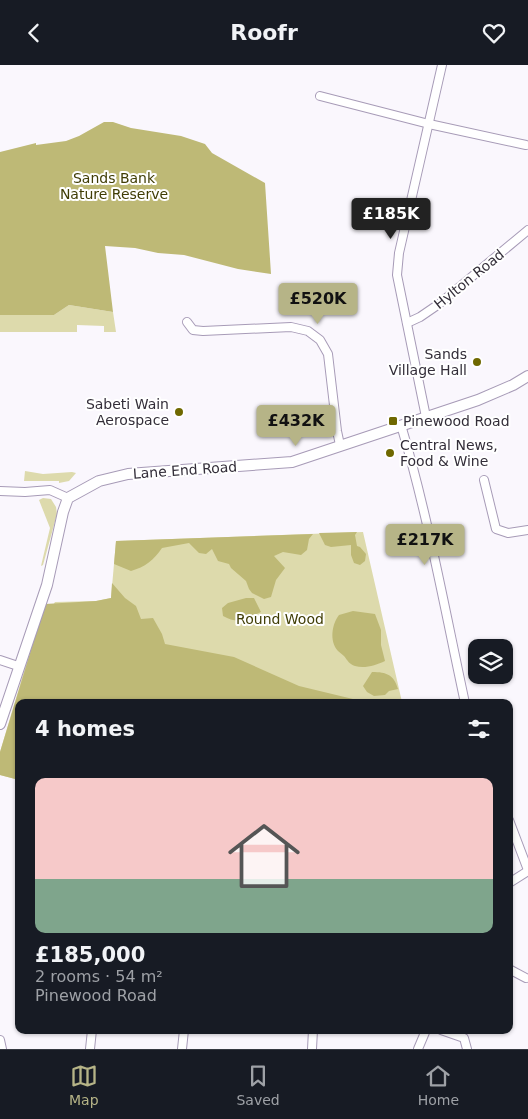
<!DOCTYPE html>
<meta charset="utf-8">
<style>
:root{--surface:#171b24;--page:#242831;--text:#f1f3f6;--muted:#9ea1a6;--line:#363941;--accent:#b6b487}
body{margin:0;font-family:"DejaVu Sans",sans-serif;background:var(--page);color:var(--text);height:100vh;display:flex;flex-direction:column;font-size:19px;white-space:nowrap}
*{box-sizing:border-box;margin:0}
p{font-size:16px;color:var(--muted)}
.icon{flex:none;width:28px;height:28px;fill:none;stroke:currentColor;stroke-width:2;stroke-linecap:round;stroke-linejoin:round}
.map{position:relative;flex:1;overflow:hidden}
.sheet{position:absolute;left:15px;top:634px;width:498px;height:335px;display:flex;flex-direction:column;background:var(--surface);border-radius:10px;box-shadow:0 1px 4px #0004}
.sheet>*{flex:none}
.controls{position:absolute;left:468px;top:574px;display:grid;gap:10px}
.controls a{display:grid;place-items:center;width:45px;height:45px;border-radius:10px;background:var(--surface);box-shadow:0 1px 4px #0004;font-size:25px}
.price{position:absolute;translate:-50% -42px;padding:0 11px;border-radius:5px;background:var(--accent);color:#111;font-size:16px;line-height:32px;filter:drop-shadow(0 1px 2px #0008)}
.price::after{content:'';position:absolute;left:50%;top:30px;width:15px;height:11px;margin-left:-8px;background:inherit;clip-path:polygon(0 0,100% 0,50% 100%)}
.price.active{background:#222;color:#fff}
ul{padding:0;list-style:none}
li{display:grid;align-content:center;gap:10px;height:265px;padding:0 20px}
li+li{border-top:1px solid var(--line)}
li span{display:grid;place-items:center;height:155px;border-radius:10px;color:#555}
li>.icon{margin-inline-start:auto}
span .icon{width:90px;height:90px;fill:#fffc;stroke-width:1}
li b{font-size:21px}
h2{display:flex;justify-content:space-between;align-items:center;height:60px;padding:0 20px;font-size:21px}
header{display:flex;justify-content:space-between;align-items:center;height:65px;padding:0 20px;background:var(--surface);font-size:22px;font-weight:700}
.menu{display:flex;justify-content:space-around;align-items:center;height:70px;border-top:1px solid var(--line);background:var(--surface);font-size:14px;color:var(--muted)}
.menu a{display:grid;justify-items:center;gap:2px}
.menu .active{color:var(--accent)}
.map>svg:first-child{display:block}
.green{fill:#dddaac}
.forest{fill:#beb976}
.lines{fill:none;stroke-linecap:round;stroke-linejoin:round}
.street-casing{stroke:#a79bb7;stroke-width:10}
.secondary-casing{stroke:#a79bb7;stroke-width:12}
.street{stroke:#fff;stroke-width:8}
.secondary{stroke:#fff;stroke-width:10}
.poi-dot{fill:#6f6800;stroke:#fff;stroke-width:2}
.labels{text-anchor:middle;stroke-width:4;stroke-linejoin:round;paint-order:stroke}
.park-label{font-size:14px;fill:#403d05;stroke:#fff}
.street-label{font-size:14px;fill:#332e39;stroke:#fff}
.poi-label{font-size:14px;fill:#332e39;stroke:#fff;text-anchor:end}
</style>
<header><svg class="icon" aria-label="back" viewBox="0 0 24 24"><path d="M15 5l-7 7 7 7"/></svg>Roofr<svg class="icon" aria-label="heart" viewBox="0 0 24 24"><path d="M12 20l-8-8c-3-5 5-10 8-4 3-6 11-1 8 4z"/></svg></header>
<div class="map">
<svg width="528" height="984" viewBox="0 0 528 984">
<rect width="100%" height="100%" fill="#faf7fd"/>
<g class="green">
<path d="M69,240L113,247L116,267H104V261L77,260V267H0V250H54Z"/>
<path d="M25,406L43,409L72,407L76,408L69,416L59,418V416H24Z"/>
<path d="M43,433L51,434L56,442L57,449L43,500L41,501L50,463L39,435Z"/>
<path d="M363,467L402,637L19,638V715L0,710V687L35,569L55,537L96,536L111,533L116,476Z"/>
</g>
<g class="forest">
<path d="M104,57H113L131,63L181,71L205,79L212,88L265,118L271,209L238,204L184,190L158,188L135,183L105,181L113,247L69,240L54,250H0V87L36,78V80L66,76L79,71Z"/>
<path d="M357,467L355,470L357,481L360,482L366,489L365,496L360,500L354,498L351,490V480L331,482L325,480L319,468Z"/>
<path d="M313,469L309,474L307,485L301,490L283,487L274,491L285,503L276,515L271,532L264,534L252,528L249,524L246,516L231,503L229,499L218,496L212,484L206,489L199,488L189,478L162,483C154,495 145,502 131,506L114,499L116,476Z"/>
<path d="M112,518L125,533L136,541L141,554L153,553L162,569L165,579L234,592L299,621L357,635V637L19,638V715L0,710V687L45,539L96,536L111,533Z"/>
<path d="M246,533H254L261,547C246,554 239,560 223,551L222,543L228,538Z"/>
<path d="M353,546L375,549L381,565V580L385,596C376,600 365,604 355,601C349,599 348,596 344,591C342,589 340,588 338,586C329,576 332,559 339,550Z"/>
<path d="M372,607C387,607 394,610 398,624L389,626L385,630L374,631L367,627L363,621Z"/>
</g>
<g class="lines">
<defs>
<g id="street">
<path d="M320,31L429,59L526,80"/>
<path d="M187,257L193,265L203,266L291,262L308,266L320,275L328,289L337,366L340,380"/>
<path d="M407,258L420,252L439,239L528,165"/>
<path d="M426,352L397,210L399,188L442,0"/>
<path d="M401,360C428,451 445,545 465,638"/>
<path d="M484,415L496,464L508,468L528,465"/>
<path d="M0,426L25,427L50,425L68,433"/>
<path d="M0,595L18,601"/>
<path d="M509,755L528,805"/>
<path d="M509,818L528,806"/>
<path d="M509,904L526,913"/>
<path d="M441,965L464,973L467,984"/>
<path d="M0,975L2,984"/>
<path d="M90,984L92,965"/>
<path d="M182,984L184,965"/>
<path d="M312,984L313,965"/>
<path d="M418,984L426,965"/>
</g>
<path id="secondary" d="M0,659L47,520L63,447L68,433L99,416L128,409L292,397L478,335L513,320L528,311"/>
</defs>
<use href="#street" class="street-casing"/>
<use href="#secondary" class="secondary-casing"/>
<use href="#street" class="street"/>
<use href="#secondary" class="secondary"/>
</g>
<g class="poi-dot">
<circle cx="477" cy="297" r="5"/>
<circle cx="179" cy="347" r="5"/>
<rect x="388" y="351" width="10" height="10" rx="2.5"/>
<circle cx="390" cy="388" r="5"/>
</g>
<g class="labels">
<g class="park-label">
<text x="114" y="118">Sands Bank<tspan x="114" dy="16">Nature Reserve</tspan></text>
<text x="280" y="559">Round Wood</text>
</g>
<g class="street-label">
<text transform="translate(469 214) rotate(-39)" y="5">Hylton Road</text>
<text transform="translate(185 405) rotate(-4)" y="5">Lane End Road</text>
</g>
<g class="poi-label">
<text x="467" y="294">Sands<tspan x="467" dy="16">Village Hall</tspan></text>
<text x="169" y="344">Sabeti Wain<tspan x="169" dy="16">Aerospace</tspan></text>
<text x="403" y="361" text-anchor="start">Pinewood Road</text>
<text x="400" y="385" text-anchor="start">Central News,<tspan x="400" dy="16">Food &amp; Wine</tspan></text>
</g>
</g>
</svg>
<div class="controls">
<a><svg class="icon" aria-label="layers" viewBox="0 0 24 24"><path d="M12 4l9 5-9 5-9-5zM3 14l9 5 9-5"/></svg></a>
</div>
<b class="price active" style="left:391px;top:175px">£185K</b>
<b class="price" style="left:318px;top:260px">£520K</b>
<b class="price" style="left:296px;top:382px">£432K</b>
<b class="price" style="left:425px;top:501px">£217K</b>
<section class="sheet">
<h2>4 homes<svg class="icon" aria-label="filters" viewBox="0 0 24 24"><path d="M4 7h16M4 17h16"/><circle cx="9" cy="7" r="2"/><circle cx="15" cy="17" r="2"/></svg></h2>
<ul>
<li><span style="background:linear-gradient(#f6c9c9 65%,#7fa58c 0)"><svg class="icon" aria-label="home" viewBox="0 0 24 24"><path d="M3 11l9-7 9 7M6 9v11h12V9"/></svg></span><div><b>£185,000</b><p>2 rooms · 54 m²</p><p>Pinewood Road</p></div></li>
</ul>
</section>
</div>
<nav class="menu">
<a class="active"><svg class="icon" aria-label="map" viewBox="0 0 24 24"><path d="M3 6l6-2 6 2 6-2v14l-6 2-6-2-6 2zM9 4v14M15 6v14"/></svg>Map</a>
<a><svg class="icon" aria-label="saved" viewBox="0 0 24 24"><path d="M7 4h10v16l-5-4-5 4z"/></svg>Saved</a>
<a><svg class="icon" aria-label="home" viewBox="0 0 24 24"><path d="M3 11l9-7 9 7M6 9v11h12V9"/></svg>Home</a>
</nav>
